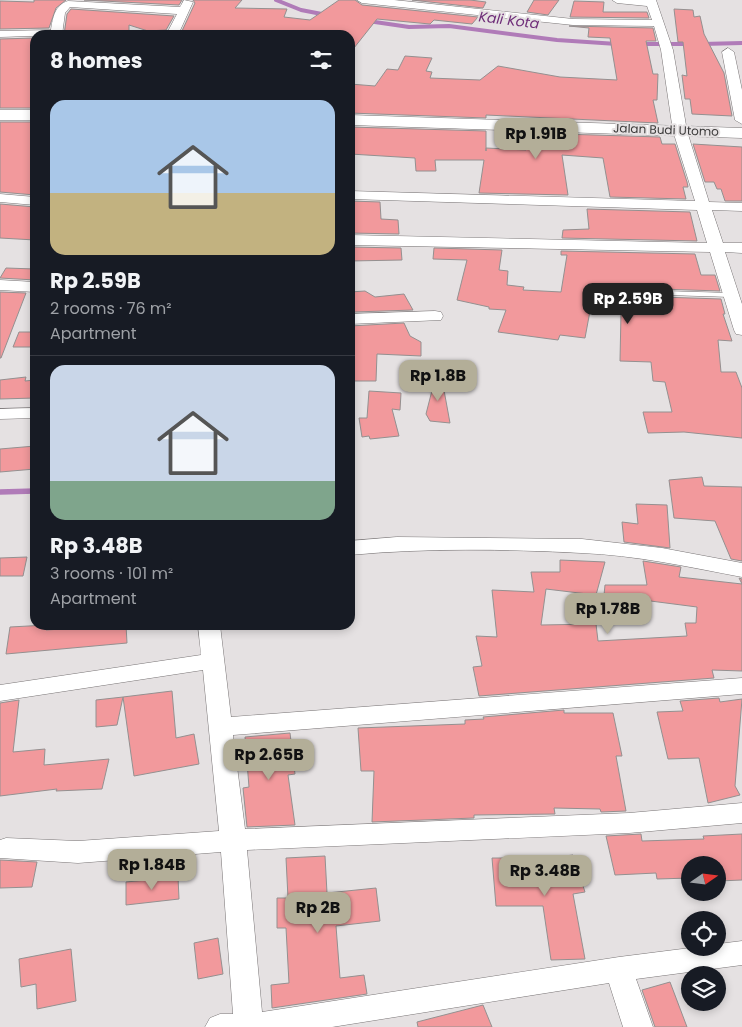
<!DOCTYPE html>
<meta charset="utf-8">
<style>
:root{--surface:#171b24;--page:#242831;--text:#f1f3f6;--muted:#9ea1a6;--line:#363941;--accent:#b3ae98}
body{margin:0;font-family:Poppins,sans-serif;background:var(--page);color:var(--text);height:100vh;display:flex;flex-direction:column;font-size:19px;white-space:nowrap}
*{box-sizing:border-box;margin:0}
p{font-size:16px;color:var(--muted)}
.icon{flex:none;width:28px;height:28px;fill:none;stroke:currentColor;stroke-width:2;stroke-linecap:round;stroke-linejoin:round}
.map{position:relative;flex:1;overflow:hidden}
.details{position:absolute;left:30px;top:30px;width:325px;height:600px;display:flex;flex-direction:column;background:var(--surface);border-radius:15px;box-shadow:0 2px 8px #0003}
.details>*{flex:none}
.needle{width:32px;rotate:76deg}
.buttons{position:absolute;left:681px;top:856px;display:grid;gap:10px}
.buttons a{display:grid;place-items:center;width:45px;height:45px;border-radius:50%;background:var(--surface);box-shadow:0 2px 8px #0003;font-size:25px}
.price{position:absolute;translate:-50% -42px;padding:0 11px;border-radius:10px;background:var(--accent);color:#111;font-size:16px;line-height:32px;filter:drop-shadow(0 1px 2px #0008)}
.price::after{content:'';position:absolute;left:50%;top:30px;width:15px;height:11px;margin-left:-8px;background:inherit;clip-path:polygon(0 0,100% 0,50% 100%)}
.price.selected{background:#222;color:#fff}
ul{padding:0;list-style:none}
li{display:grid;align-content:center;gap:10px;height:265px;padding:0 20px}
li+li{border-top:1px solid var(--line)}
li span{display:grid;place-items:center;height:155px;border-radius:15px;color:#555}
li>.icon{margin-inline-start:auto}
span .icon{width:90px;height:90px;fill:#fffc;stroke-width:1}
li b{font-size:21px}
h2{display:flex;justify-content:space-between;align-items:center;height:60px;padding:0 20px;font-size:21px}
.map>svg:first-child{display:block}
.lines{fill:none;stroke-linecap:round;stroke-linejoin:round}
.stream-far1{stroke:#b07bb8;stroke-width:4}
.stream{stroke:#b07bb8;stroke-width:5.5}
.building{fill:#f2999c;stroke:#949090}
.lane-casing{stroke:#797576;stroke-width:1}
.street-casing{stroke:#797576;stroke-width:1}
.secondary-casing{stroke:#797576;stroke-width:1}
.lane{fill:#fff;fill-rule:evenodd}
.street{fill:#fff;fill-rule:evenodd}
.secondary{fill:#fff;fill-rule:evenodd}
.labels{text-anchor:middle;stroke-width:4;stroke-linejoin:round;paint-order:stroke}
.far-street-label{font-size:12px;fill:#3a3939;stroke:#e5e1e2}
.far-water-label{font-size:14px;font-style:italic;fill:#6f2e79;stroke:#e5e1e2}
</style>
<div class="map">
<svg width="742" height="1027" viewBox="0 0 742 1027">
<rect width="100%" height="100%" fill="#e5e1e2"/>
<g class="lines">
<g class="stream-far1">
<path d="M276,0L301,10L327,15"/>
<path d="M368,21L409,27L449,26L557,40L617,44"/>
<path d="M639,44H690"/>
<path d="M702,44L742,43"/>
</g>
<path class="stream" d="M0,492L35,491"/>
</g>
<g class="building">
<path d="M34,0H66L56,8L49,28L0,29V1L34,2Z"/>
<path d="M84,0H182L179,5Z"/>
<path d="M193,0H242L235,8L287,9L284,17L310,20L339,0H355L362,5L478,17L472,24L434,20L430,24L377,19L350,53V35H187L188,31H182L195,3Z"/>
<path d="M412,0H470L486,2L483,8Z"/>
<path d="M534,0H559L548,15L527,12Z"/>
<path d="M574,1L604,2L603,12H647L649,18L570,17Z"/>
<path d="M71,9L174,16L166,30L148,31L129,25V35H64L67,14Z"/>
<path d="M674,9L693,10L694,17L700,16L704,34L724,73L732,116L692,114L690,99H685L682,75L687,76L683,42H678Z"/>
<path d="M569,26L653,28L656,41H646L653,74H658L657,100H653L658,123L486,115V118L350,113V84L375,86L387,69L398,70L405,56L432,58L426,71L432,72L430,78L480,80L498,66L560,77L617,80L610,38L588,37L589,28Z"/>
<path d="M35,38V108H0V39Z"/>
<path d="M0,122H35V195L0,192Z"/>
<path d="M350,127L486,131V151V148L526,150L528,133L660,137L662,144H675L687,182L688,187H683L686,199L610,197L603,158L562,155L568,195L479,193L484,160H435L436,171H416L415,158L350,154Z"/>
<path d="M693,144L742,147V201H725L721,189H717L714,182H705Z"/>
<path d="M350,201L380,202L381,219L398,220L399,234L350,233Z"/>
<path d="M0,204L35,207V240L0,238Z"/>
<path d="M587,209L690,212L697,241L562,238L563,230L589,229Z"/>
<path d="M350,247L401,248L402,260L350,261Z"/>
<path d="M434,248L502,250L499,270L508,271L507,285L524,287L523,290L561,292L567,255H561V251L695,254L701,275H715L720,291L599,287L597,293L599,295L721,299L725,314H723L732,341L718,340L721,372H736L742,388V438L684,432L648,433L643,412H672L665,382L653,381L651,362L620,361L621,313L590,311L585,338L560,335L558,340L498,332L506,310L489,309V307L457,300L467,260L433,259Z"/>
<path d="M6,268L35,269V280L0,278Z"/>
<path d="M365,291L375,297L404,294L413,310L354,312L350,292Z"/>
<path d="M0,292L26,293L1,358H0Z"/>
<path d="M404,323L410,336L421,342V356L377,354L376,381H352L350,326Z"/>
<path d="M19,332H35V347H13Z"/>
<path d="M439,363L450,423L430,421L426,414Z"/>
<path d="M26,377L25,381L35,380V398L0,399V380Z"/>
<path d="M369,391L401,393L400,410L392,409L399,436L370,439L369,436L362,437L359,418H367Z"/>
<path d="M35,446V469L0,472V449Z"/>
<path d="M702,477L704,486L742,487V561L731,559L715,521L674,518L669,480Z"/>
<path d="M636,504L667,505L670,548L624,542L622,522L638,524Z"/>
<path d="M27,557L23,576H0V558Z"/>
<path d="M560,560L605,562L596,595L546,589L541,625L596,624L598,641L687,636L685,623H696L697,607L604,595L605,585H647L643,561L681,567L679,577L742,584L739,578L742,579V671L712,670L714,678L479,696L473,667L482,666L476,636L497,637L492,590L534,592L531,572H560Z"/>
<path d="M47,625L46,630L126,625L127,643L6,654L10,627Z"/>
<path d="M172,691L176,738L194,734L199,764L134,776L123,697Z"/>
<path d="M123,697L117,725L96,727V700Z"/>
<path d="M719,698L720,702L742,699L735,786L740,795L708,803L699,758L668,759L657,712L683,711L680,701Z"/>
<path d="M19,700L13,752L45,749L44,765L109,759L102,789L56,791L57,789L0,796V703Z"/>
<path d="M564,710V713H613L622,756H616L626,811L601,812L600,809L554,808L555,814L474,815V818L372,822L374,771H361L358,728L465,724V720L484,719L483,717Z"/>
<path d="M290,733L295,774L288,775L295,825L247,827L243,788L249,787L245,737Z"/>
<path d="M641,834L642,841L704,839L703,836L742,834V880L718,881V865H690V878L657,879L656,873L615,875L606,836Z"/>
<path d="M573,855L585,892L573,894L585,959L551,960L543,906H496L492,858H526V861Z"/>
<path d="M325,856L327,893L376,888L380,921L336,926L340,978L364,975L367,994L272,1008L271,985L289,983L286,928H277V898H288L286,858Z"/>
<path d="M0,860L37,862L32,887L0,888Z"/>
<path d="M178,877L179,899L126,905V882Z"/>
<path d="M218,938L223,974L198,979L194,943Z"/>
<path d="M71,949L76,1001L37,1009L36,984L21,987L19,959Z"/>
<path d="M670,982L687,1027H655L642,990Z"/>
<path d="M483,1005L492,1027H418L417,1022Z"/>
</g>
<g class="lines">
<defs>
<path id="lane" d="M599,289L731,293L735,295L731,297L602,293H599Z"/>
<g id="street">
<path d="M184,0L193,2L178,35H166L177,14L70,7L65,13L62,35L0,37V31L51,30C53,17 55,5 68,1L180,7Z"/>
<path d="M357,0H394L573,19L652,20L647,6L617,3L612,0H656L673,50L687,131L709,202L742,203V211L712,210L723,243H742V253L725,252L742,304V335L736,334L734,330L710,252L350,245V235L707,243L697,210L350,199V191L695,201L673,131L661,50L654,26L573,25L362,3Z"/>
<path d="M728,48L734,52L742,90V124L735,120L722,52Z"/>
<path d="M0,194L35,197V205L0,202Z"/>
<path d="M0,280L35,282V292L0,290Z"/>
<path d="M435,311L441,312L443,316L441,320L350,324V314Z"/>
<path d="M35,408V418L0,419V409Z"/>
<path d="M397,537L582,539L662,548L742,563V577C689,567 635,555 581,553C505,549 425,548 350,555V541Z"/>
<path d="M198,625H220L231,717L742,678V694L233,735L245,829L629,813L742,803V823L629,833L247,850L262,1012L619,957L690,948H718V944L742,941V965L636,979L653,1027H623L609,983L332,1027H205L210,1018L220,1014H233L221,852L78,863L0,858V840L6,838L78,841L219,831L203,670L0,701V685L201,655Z"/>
</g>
<g id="secondary">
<rect x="0" y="110" width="35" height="10"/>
<path d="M350,115L742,128V138L350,125Z"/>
</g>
</defs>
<use href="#lane" class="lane-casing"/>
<use href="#street" class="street-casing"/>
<use href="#secondary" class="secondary-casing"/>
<use href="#lane" class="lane"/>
<use href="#street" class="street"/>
<use href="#secondary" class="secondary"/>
</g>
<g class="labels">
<g class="far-street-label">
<text transform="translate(666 130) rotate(2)" y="4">Jalan Budi Utomo</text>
</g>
<g class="far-water-label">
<text transform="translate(509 20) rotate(7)" y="5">Kali Kota</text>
</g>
</g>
</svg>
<div class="buttons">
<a><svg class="needle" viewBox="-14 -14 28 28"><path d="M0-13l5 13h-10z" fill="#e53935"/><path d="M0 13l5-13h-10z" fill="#9ea1a6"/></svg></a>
<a><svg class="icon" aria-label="locate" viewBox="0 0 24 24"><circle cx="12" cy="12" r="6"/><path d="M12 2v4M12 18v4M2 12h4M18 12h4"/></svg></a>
<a><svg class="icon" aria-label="layers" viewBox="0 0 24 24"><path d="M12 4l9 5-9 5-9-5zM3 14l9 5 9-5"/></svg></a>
</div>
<b class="price" style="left:536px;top:160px">Rp 1.91B</b>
<b class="price selected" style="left:628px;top:325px">Rp 2.59B</b>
<b class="price" style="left:438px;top:402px">Rp 1.8B</b>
<b class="price" style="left:608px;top:635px">Rp 1.78B</b>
<b class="price" style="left:269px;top:781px">Rp 2.65B</b>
<b class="price" style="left:152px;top:891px">Rp 1.84B</b>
<b class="price" style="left:545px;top:897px">Rp 3.48B</b>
<b class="price" style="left:318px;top:934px">Rp 2B</b>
<section class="details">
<h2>8 homes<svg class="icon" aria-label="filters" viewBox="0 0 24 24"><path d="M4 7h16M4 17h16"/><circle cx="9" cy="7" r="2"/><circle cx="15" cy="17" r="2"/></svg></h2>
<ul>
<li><span style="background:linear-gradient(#a9c7e8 60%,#c2b280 0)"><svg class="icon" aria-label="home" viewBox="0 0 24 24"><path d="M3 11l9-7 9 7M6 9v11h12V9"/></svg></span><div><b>Rp 2.59B</b><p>2 rooms · 76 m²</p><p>Apartment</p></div></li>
<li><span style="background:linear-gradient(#c9d6e8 75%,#7fa58c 0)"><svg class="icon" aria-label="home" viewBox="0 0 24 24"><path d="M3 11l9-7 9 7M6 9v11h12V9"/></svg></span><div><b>Rp 3.48B</b><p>3 rooms · 101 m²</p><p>Apartment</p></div></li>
</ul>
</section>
</div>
